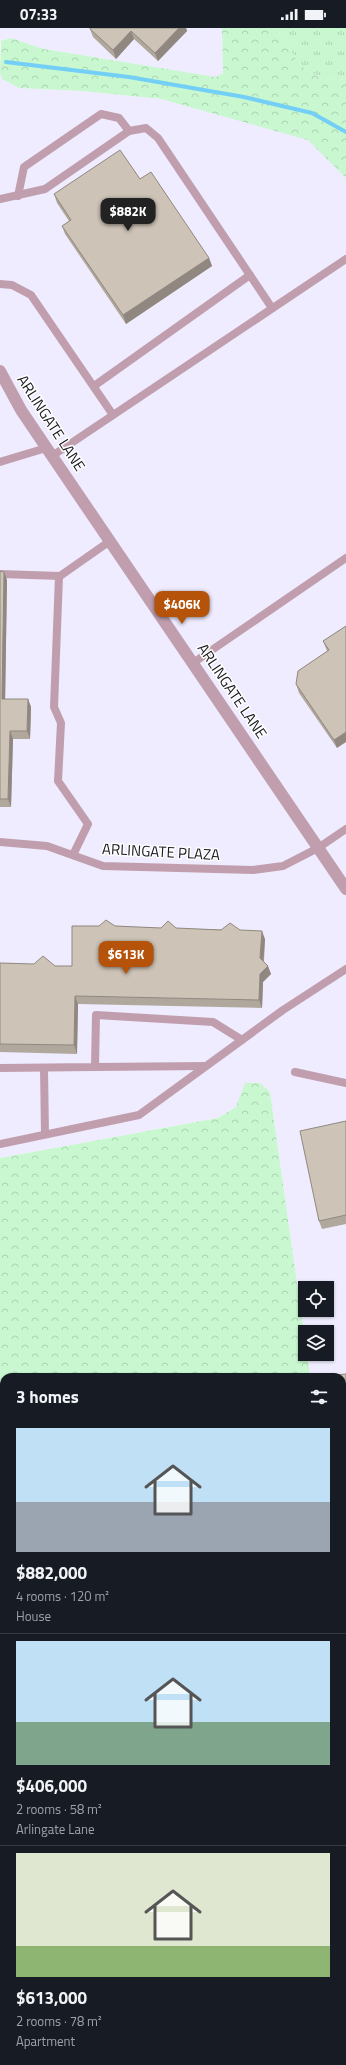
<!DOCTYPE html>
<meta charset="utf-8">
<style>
:root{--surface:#171b24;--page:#242831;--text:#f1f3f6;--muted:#9ea1a6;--line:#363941;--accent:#b45309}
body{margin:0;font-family:"Titillium Web",sans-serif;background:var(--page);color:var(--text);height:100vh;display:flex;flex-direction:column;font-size:15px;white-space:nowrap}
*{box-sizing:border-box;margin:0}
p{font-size:13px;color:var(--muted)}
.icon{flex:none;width:22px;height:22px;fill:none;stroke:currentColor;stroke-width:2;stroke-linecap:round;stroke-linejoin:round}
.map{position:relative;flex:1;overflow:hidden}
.panel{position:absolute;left:0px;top:1345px;width:346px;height:692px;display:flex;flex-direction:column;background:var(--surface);border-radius:12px 12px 0 0;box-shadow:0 1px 3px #0004}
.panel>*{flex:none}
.fabs{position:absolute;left:298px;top:1253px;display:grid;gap:8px}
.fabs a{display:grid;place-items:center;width:36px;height:36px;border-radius:0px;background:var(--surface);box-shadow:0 1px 3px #0004;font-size:20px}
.price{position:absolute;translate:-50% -34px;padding:0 9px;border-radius:8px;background:var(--accent);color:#fff;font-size:13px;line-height:26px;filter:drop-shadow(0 1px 2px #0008)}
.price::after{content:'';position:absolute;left:50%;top:24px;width:12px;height:9px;margin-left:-6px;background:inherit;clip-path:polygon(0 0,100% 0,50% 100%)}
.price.on{background:#222;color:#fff}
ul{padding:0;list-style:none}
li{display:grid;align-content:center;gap:8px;height:212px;padding:0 16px}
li+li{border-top:1px solid var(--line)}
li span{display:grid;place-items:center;height:124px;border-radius:0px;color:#555}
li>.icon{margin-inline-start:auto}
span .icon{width:72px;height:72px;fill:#fffc;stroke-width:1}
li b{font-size:17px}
h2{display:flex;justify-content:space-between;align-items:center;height:48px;padding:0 16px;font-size:17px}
.status{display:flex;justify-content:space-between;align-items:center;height:28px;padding:0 20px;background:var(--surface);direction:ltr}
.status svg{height:11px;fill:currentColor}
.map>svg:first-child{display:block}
.built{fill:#eeecfe;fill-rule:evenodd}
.grass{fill:url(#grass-tufts)}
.forest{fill:url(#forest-crowns)}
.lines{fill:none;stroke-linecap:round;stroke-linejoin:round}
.stream{stroke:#73cff6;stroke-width:4}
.path{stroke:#acacb2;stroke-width:2.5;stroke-dasharray:1 3;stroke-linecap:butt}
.lane{stroke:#c19eae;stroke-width:8}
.street{stroke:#c19eae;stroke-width:12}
.secondary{stroke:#a37189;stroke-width:12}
.wall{fill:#b0a89d}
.shaded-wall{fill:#908880}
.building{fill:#cdc3b7;stroke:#908880}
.labels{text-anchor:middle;stroke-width:3;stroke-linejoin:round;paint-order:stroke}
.street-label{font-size:15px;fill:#19191e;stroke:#fff}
</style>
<div class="status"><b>07:33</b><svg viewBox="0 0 49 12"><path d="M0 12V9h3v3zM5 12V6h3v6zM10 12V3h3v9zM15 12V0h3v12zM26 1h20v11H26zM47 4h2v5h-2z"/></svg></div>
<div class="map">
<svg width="346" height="2037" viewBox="0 0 346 2037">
<defs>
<pattern id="grass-tufts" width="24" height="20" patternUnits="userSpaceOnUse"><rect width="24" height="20" fill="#c8f7d0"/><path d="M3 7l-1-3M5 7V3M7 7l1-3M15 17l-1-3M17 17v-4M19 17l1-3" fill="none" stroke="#abd3b2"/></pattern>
<pattern id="forest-crowns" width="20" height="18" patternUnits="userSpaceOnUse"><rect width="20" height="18" fill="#c8f7d0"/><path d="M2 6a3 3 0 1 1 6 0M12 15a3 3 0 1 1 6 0" fill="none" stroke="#abd3b2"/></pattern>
</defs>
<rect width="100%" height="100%" fill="#f9f9ff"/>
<g class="built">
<path d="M0,0H222L223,45L216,49L44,21L11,10L1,13L0,16Z"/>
<path d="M0,44L2,51L19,60L83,63L161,71L309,112L346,150V1562L342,1558V1349H310L307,1326H327V1304H305V1312L270,1064L236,1079L218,1090L0,1130ZM305,1260H327V1282H305Z"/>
</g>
<g class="grass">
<path d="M275,0H346V50L322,51L301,38Z"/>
<path d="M0,1553L4,1562V1605H0Z"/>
<path d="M0,1968L4,1975V2033H133L132,2037H0Z"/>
</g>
<g class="forest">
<path d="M222,0H275L301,38L322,51L346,50V150L308,112L161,71L83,63L19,60L2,51L0,44L1,13L11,10L44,21L216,49L223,45Z"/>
<path d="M245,1055H260L270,1064L305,1312V1326H307L310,1349H4V1454L0,1459V1130L218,1090L236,1079Z"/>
</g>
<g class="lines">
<path class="stream" d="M6,34L129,49L244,69L312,85L346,104"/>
<g class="path">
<path d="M342,1716H346"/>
<path d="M342,1747L346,1746"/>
<path d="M342,1969L346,1970"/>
<path d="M210,2037V2033"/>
</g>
<g class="lane">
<path d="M18,168L24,139L101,86L119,90L129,103"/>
<path d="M0,171L45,161L129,103L146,100L158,110L272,280"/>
<path d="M0,256L12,257L31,267L113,387"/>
<path d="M94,358L250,247"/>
<path d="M52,428L346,231"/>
<path d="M0,434L46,420"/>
<path d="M0,546L60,548L110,513"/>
<path d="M59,548L54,679L61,695L58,753L88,796L73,827"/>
<path d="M193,635L346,530"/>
<path d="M0,814L47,818L103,838L253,842L283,838L318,820L346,801"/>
<path d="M95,1039L205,1038"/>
<path d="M0,1040L95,1039L96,987L213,994L242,1012"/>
<path d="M44,1040L45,1106"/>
<path d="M295,1044L346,1055"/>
<path d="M0,1116L139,1087L283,982L346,941"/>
<path d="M0,1611H4"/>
</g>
<g class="street">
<path d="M0,343L21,382L52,428L346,861"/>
<path d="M0,1732L4,1731"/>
<path d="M342,1732L346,1731"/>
<path d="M0,1971L4,1970"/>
<path d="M342,1985L346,1986"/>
<path d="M225,2037L226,2033"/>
</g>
<g class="secondary">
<path d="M342,1610H346"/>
<path d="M0,1670H4"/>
</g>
</g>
<g class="wall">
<path d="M90,0H186L187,3L158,33L134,11L116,31L93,9L90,1Z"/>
<path d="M140,151L209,230L212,238L126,296L65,206L62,198L69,193L57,175L54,166Z"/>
<path d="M0,543L7,552L5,671H28L31,679L30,711H13L11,779H0Z"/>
<path d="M346,598L337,720L299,665L296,656L327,623L323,613Z"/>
<path d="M115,898L161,900L240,902L265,911L264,933L271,946L263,954L262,980L78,976L77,1026L0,1024V935L55,938H72Z"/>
<path d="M346,1093V1196L322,1201L319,1193Z"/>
<path d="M346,1346V1468H345L342,1460Z"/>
</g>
<g class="shaded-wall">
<path d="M179,0H186L187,3L158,33L155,25Z"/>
<path d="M131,3L134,11L116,31L113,22Z"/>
<path d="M209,230L212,238L126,296L123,287Z"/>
<path d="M4,544L7,552L5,679L2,671Z"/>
<path d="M28,671L31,679L30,711L27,703Z"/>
<path d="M10,703L13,711L11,779L8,771Z"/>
<path d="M346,704V714L337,720L334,712Z"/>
<path d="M262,903L265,911L263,938L260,930Z"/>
<path d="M268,938L271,946L263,954L262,980L259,972L260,946Z"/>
<path d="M75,968L78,976L77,1026L74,1017Z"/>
</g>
<g class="building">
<path d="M90,0H179L155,25L131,3L113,22L90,1Z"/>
<path d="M120,122L140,151L151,144L209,230L123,287L62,198L71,192L54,166Z"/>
<path d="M0,543L4,544L2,671H28L27,703H10L8,771H0Z"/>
<path d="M346,598V704L334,712L296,656L298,643L329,622L323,613Z"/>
<path d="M106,892L115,898L161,900L168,893L176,900L221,902L230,895L240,902L262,903L260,930L268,938L260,946L259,972L75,968L74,1017L0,1016V935L34,936L43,928L55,938H72V898H99Z"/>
<path d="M346,1093V1187L319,1193L300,1103Z"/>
<path d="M346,1346V1460H342V1349H327V1348Z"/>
</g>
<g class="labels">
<g class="street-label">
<text transform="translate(51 395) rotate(57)" y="5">ARLINGATE LANE</text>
<text transform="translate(232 663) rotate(56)" y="5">ARLINGATE LANE</text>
<text transform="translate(161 824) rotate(3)" y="5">ARLINGATE PLAZA</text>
</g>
</g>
</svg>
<div class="fabs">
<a><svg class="icon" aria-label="locate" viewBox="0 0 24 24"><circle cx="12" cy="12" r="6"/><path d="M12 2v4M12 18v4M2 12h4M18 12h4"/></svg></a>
<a><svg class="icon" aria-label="layers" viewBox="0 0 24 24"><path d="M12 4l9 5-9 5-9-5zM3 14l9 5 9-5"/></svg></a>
</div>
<b class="price on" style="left:128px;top:204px">$882K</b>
<b class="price" style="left:182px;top:597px">$406K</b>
<b class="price" style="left:126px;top:947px">$613K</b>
<section class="panel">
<h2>3 homes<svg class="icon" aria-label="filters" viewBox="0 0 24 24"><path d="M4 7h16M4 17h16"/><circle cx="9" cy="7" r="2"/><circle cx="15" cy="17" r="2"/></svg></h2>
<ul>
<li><span style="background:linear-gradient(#bfe0f5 60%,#9aa5b1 0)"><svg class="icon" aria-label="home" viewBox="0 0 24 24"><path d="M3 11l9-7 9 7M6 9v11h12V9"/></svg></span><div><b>$882,000</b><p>4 rooms · 120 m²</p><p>House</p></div></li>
<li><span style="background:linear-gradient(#bfe0f5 65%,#7fa58c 0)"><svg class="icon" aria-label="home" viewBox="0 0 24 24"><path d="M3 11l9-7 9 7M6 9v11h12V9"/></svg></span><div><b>$406,000</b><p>2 rooms · 58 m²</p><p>Arlingate Lane</p></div></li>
<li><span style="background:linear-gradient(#dfe7d0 75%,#8fb573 0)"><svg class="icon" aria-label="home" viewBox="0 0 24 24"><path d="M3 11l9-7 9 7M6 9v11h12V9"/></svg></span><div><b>$613,000</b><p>2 rooms · 78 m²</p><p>Apartment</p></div></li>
</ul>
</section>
</div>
